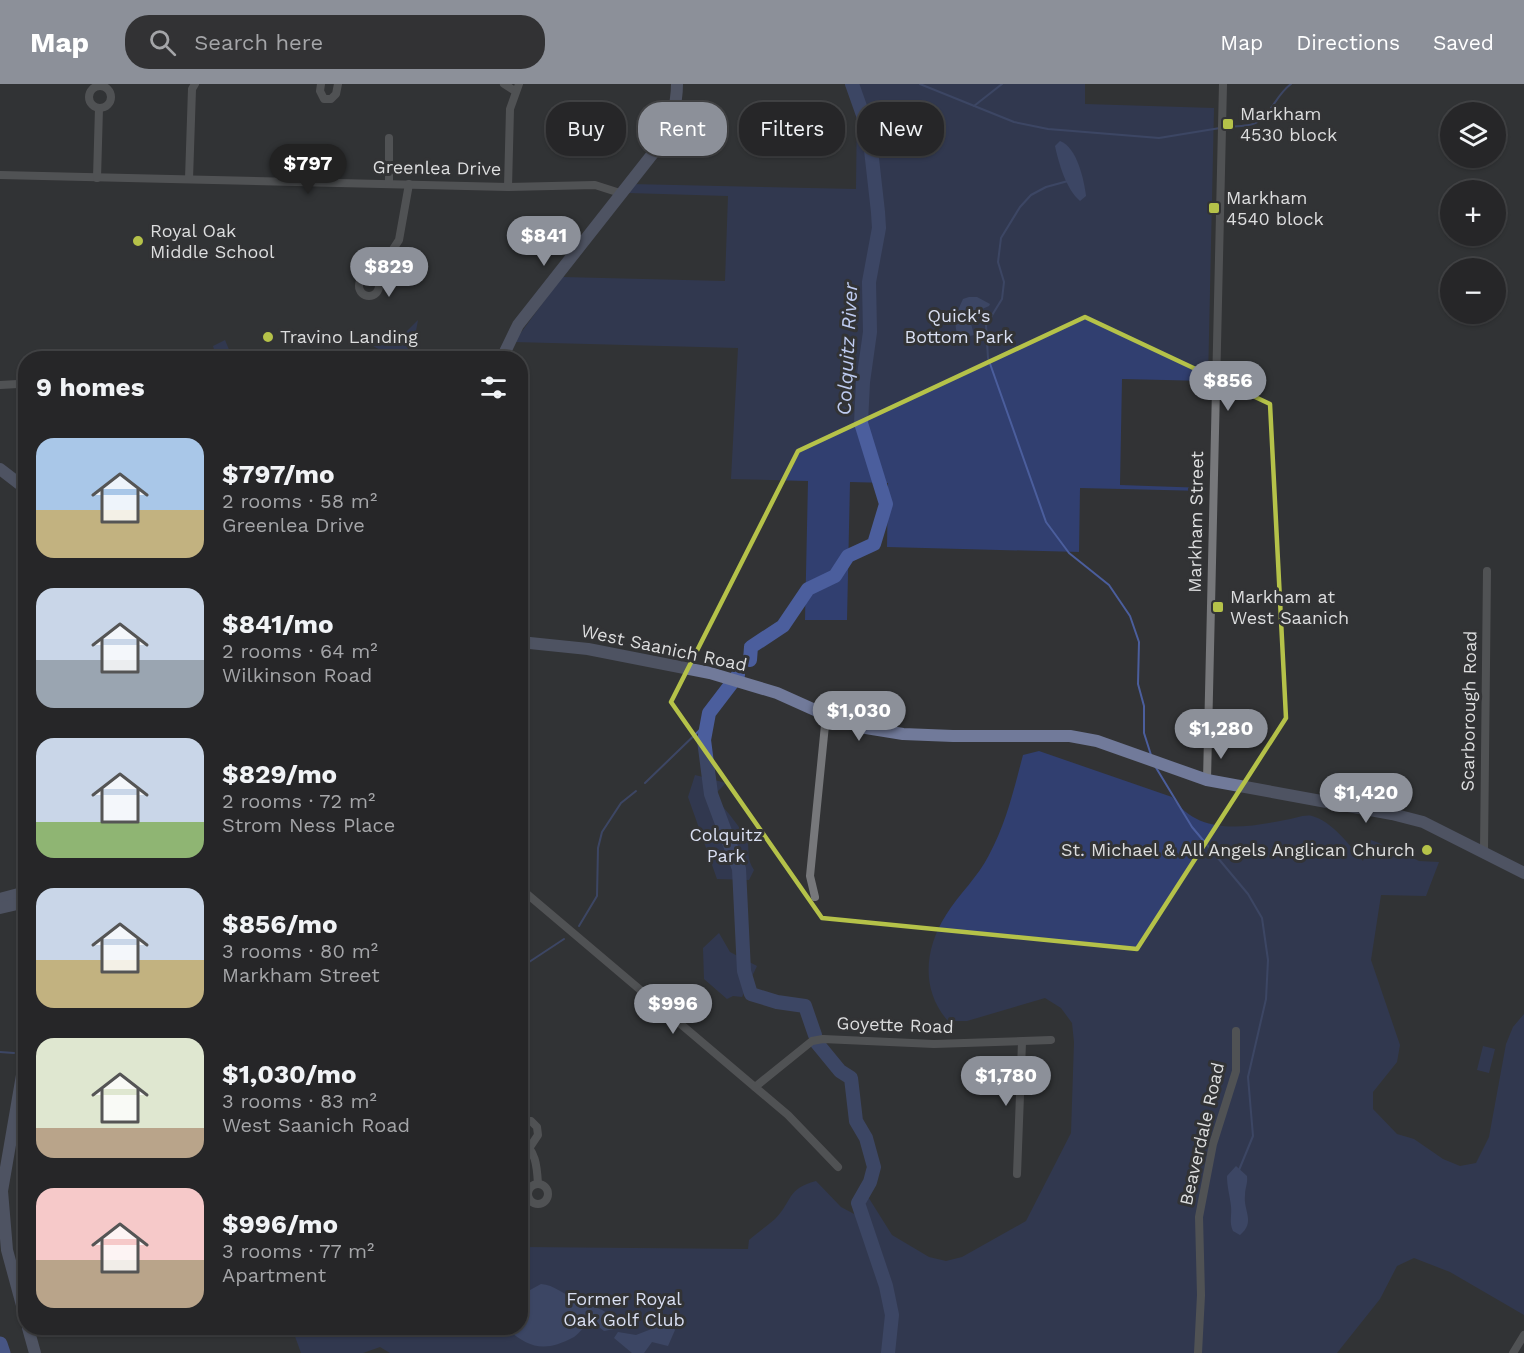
<!DOCTYPE html>
<meta charset="utf-8">
<style>
:root{--surface:#262628;--page:#323234;--text:#f1f3f6;--muted:#a4a5a8;--line:#424345;--accent:#8c9099}
body{margin:0;font-family:"Work Sans",sans-serif;background:var(--page);color:var(--text);height:100vh;display:flex;flex-direction:column;font-size:22px;white-space:nowrap}
*{box-sizing:border-box;margin:0}
p{font-size:20px;color:var(--muted)}
.icon{flex:none;width:33px;height:33px;fill:none;stroke:currentColor;stroke-width:2;stroke-linecap:round;stroke-linejoin:round}
.map{position:relative;flex:1;overflow:hidden}
.side{position:absolute;left:18px;top:267px;width:510px;height:984px;display:flex;flex-direction:column;background:var(--surface);border-radius:24px;box-shadow:0 2px 4px #0004,0 0 0 2px var(--line)}
.side>*{flex:none}
.hud{position:absolute;left:546px;top:18px;width:570px;height:54px;display:flex;gap:12px}
.tools{position:absolute;left:1440px;top:18px;display:grid;gap:12px}
.tools a{display:grid;place-items:center;width:66px;height:66px;border-radius:50%;background:var(--surface);box-shadow:0 2px 4px #0004,0 0 0 2px var(--line);font-size:30px}
.price{position:absolute;translate:-50% -51px;padding:0 14px;border-radius:21px;background:var(--accent);color:#fff;font-size:20px;line-height:39px;filter:drop-shadow(0 2px 3px #0008)}
.price::after{content:'';position:absolute;left:50%;top:36px;width:18px;height:14px;margin-left:-9px;background:inherit;clip-path:polygon(0 0,100% 0,50% 100%)}
.price.active{background:#222;color:#fff}
ul{padding:0;list-style:none}
li{display:flex;align-items:center;gap:18px;height:150px;padding:0 18px}
li span{display:grid;place-items:center;flex:none;width:168px;height:120px;border-radius:18px;color:#555}
li>.icon{margin-inline-start:auto}
span .icon{width:72px;height:72px;fill:#fffc;stroke-width:1}
li b{font-size:26px}
h2{display:flex;justify-content:space-between;align-items:center;height:72px;padding:0 18px;font-size:26px}
.pill{padding:0 21px;border-radius:24px;background:var(--surface);box-shadow:0 2px 4px #0004,0 0 0 2px var(--line);font-size:21px;line-height:54px}
.pill.active{background:var(--accent);color:#fff}
header{display:flex;align-items:center;gap:36px;box-sizing:border-box;height:84px;padding:0 30px;background:var(--accent);color:#fff}
header strong{font-size:28px}
nav{display:flex;gap:33px;margin-inline-start:auto;font-size:21px}
.search{width:420px;height:54px;background:var(--page);display:flex;align-items:center;gap:15px;box-sizing:border-box;padding:0 21px;border-radius:24px;color:var(--muted);font-size:22px}
.map>svg:first-child{display:block}
.green{fill:#313f70}
.water{fill:#4b5e9d}
.lines{fill:none;stroke-linecap:round;stroke-linejoin:round}
.stream{stroke:#4b5e9d;stroke-width:2}
.river{stroke:#4b5e9d;stroke-width:14}
.street{stroke:#77787b;stroke-width:8}
.secondary{stroke:#717a9a;stroke-width:12}
.highway{stroke:#637fe4;stroke-width:15}
.marked{fill:none;stroke:#b5c249;stroke-width:4.5;stroke-linejoin:round}
.poi-dot{fill:#b5c249;stroke:#323335;stroke-width:2}
.labels{text-anchor:middle;stroke-width:6;stroke-linejoin:round;paint-order:stroke}
.poi-label{font-size:18px;fill:#dcddde;stroke:#323335;text-anchor:start}
.street-label{font-size:18px;fill:#dcddde;stroke:#323335}
.park-label{font-size:18px;fill:#d9dff2;stroke:#323335}
.water-label{font-size:20px;font-style:italic;fill:#becbf0;stroke:#323335}
</style>
<header>
<strong>Map</strong>
<div class="search"><svg class="icon" aria-label="search" viewBox="0 0 24 24"><circle cx="10" cy="10" r="6"/><path d="M15 15l6 6"/></svg>Search here</div>
<nav><a>Map</a><a>Directions</a><a>Saved</a></nav>
</header>
<div class="map">
<svg width="1524" height="1269" viewBox="0 0 1524 1269">
<rect width="100%" height="100%" fill="#323335"/>
<g class="green">
<path d="M849,0H1085V20L1214,24L1208,297L1122,295L1120,401L1206,404L1205,407L1080,404L1079,468L887,463L888,399L850,398L847,536H805L808,397L731,395L738,264L514,258L562,193L725,197L728,112L629,109L630,100L856,105L857,22Z"/>
<path d="M418,236L411,274H395L373,262L394,260Z"/>
<path d="M225,256L232,273L213,274L211,270L215,269L213,262Z"/>
<path d="M1039,667L1172,713C1199,752 1244,744 1285,736C1293,735 1305,730 1312,732C1332,737 1350,762 1363,777L1371,756L1402,768L1405,761L1410,763L1411,773L1419,777L1439,778L1426,812L1381,811L1371,876L1400,961L1397,978L1373,1008V1025L1397,1050L1414,1055L1443,1075L1460,1082L1476,1079L1489,1053L1506,960L1513,943L1524,930V1231L1450,1188L1414,1174L1397,1182L1380,1215L1337,1269H390L380,1263L363,1269H301L292,1244H520L521,1163L748,1165L749,1156C757,1149 767,1142 775,1135C793,1117 786,1105 816,1097L841,1123L856,1131V1121L865,1108L892,1151L929,1173L946,1177L962,1173L1026,1137L1071,1049L1074,958L1072,939L1061,924L1045,914L967,937H948C921,907 924,865 946,831C959,810 978,793 989,771C1006,740 1014,705 1023,671Z"/>
<path d="M695,691L726,699L713,712C720,718 748,752 748,759C749,771 747,775 754,786L749,796L717,795L688,713Z"/>
<path d="M719,849L730,868L757,882L742,913L733,912L727,915L704,895L703,864Z"/>
<path d="M1483,962L1495,965L1489,989L1477,986Z"/>
</g>
<g class="water">
<path d="M1060,57C1077,63 1084,96 1086,112L1080,117C1066,105 1059,80 1055,62Z"/>
<path d="M969,213H977L990,220L989,222L973,229L970,236L974,251L959,254C952,240 957,228 963,215Z"/>
<path d="M1236,1082L1247,1092C1248,1099 1245,1104 1245,1111C1243,1127 1256,1138 1240,1151L1233,1147C1229,1138 1232,1132 1231,1122C1230,1112 1227,1103 1227,1092Z"/>
<path d="M541,1200C554,1201 564,1210 575,1216C589,1223 614,1223 614,1245L604,1247L592,1237C584,1241 581,1248 574,1253C544,1269 529,1264 506,1244H520L521,1211Z"/>
<path d="M667,1239L672,1240L675,1246L668,1262L652,1258L644,1269H632L614,1254L618,1248L636,1251Z"/>
</g>
<g class="lines">
<g class="stream">
<path d="M920,0L1014,38L1048,45L1159,54L1220,44"/>
<path d="M974,22L1002,0"/>
<path d="M1225,43C1236,42 1251,43 1259,37C1272,28 1277,10 1291,0"/>
<path d="M1068,97L1046,103L1031,111L1020,123L1001,154L998,178L1004,198L1002,215L986,241L988,274L1046,438L1069,469L1109,501L1130,532L1139,558L1138,600L1144,622V649L1151,671"/>
<path d="M1155,682L1192,743L1248,810L1262,834L1268,876L1266,915L1248,993L1253,1052L1239,1086"/>
<path d="M645,699L706,640"/>
<path d="M579,842L597,812L598,764L602,748L621,719L636,707"/>
<path d="M520,884L564,855"/>
<path d="M0,968L14,969"/>
</g>
<g class="river">
<path d="M750,576L751,563L783,542L808,505L835,492L848,472L874,460L886,420L861,339L863,298L870,248L869,198L879,144L878,128L869,48L852,0"/>
<path d="M738,591L709,629L704,656L711,710L739,785L744,887L751,910L777,918L805,922L815,951"/>
<path d="M817,959L840,987L851,994L856,1037L866,1054L874,1083L870,1098L858,1119L886,1202L892,1231L888,1269"/>
</g>
<g class="street">
<path d="M321,0L320,7L324,15H331L336,10L338,0"/>
<path d="M504,0L515,7"/>
<circle cx="100" cy="13" r="11"/>
<path d="M0,91L508,103L595,101L620,109"/>
<path d="M97,94L99,24"/>
<path d="M189,95L192,5L195,0"/>
<path d="M389,100V54"/>
<path d="M508,103L510,25L519,0"/>
<circle cx="369" cy="202" r="10"/>
<path d="M375,193L399,156L409,100"/>
<path d="M0,301L18,300"/>
<path d="M1207,696L1223,0"/>
<path d="M1484,767L1487,487"/>
<path d="M520,804L788,1031L838,1083"/>
<path d="M815,813L810,792L826,631"/>
<path d="M755,1003L812,957L823,955L934,960L1051,956"/>
<path d="M520,1039L531,1037L537,1043L538,1051L530,1063"/>
<path d="M520,1056C536,1066 537,1082 538,1100"/>
<path d="M1017,1090L1022,958"/>
<circle cx="538" cy="1110" r="10"/>
<path d="M11,1182L26,1181"/>
<path d="M1198,1269L1201,1211L1199,1133L1213,1060L1236,987V947"/>
<path d="M1513,1269L1524,1251"/>
</g>
<g class="secondary">
<path d="M502,274L518,241L658,63C670,43 677,24 677,0"/>
<path d="M0,385L26,405"/>
<path d="M520,558L588,565L710,589L777,609L826,631L866,644L903,650L953,652H1070L1097,657L1207,696L1392,730L1423,738L1524,789"/>
<path d="M0,815L26,808"/>
<path d="M0,824L26,818"/>
<path d="M26,968L2,1107L7,1166L26,1236"/>
<path d="M28,1244L35,1269"/>
</g>
<path class="highway" d="M0,1260L3,1269"/>
</g>
<path d="M0 0H1524V1269H0ZM1085,233L1270,320L1286,634L1137,865L822,834L671,618L798,367Z" fill="#323335" fill-opacity=".55" fill-rule="evenodd"/>
<path class="marked" d="M1085,233L1270,320L1286,634L1137,865L822,834L671,618L798,367Z"/>
<g class="poi-dot">
<rect x="1222" y="34" width="12" height="12" rx="3"/>
<rect x="1208" y="118" width="12" height="12" rx="3"/>
<circle cx="138" cy="157" r="6"/>
<circle cx="268" cy="253" r="6"/>
<rect x="1212" y="517" width="12" height="12" rx="3"/>
<circle cx="1427" cy="766" r="6"/>
</g>
<g class="labels">
<g class="poi-label">
<text x="1240" y="36">Markham<tspan x="1240" dy="21">4530 block</tspan></text>
<text x="1226" y="120">Markham<tspan x="1226" dy="21">4540 block</tspan></text>
<text x="150" y="153">Royal Oak<tspan x="150" dy="21">Middle School</tspan></text>
<text x="280" y="259">Travino Landing</text>
<text x="1230" y="519">Markham at<tspan x="1230" dy="21">West Saanich</tspan></text>
<text x="1415" y="772" text-anchor="end">St. Michael &amp; All Angels Anglican Church</text>
</g>
<g class="street-label">
<text transform="translate(437 84) rotate(1)" y="6">Greenlea Drive</text>
<text transform="translate(1196 438) rotate(-89)" y="6">Markham Street</text>
<text transform="translate(664 564) rotate(12)" y="6">West Saanich Road</text>
<text transform="translate(1469 627) rotate(-89)" y="6">Scarborough Road</text>
<text transform="translate(895 941) rotate(2)" y="6">Goyette Road</text>
<text transform="translate(1202 1050) rotate(-77)" y="6">Beaverdale Road</text>
</g>
<g class="park-label">
<text x="959" y="238">Quick's<tspan x="959" dy="21">Bottom Park</tspan></text>
<text x="726" y="757">Colquitz<tspan x="726" dy="21">Park</tspan></text>
<text x="624" y="1221">Former Royal<tspan x="624" dy="21">Oak Golf Club</tspan></text>
</g>
<g class="water-label">
<text transform="translate(847 265) rotate(-87)" y="7">Colquitz River</text>
</g>
</g>
</svg>
<div class="tools">
<a><svg class="icon" aria-label="layers" viewBox="0 0 24 24"><path d="M12 4l9 5-9 5-9-5zM3 14l9 5 9-5"/></svg></a>
<a>+</a>
<a>−</a>
</div>
<b class="price active" style="left:308px;top:111px">$797</b>
<b class="price" style="left:544px;top:183px">$841</b>
<b class="price" style="left:389px;top:214px">$829</b>
<b class="price" style="left:1228px;top:328px">$856</b>
<b class="price" style="left:859px;top:658px">$1,030</b>
<b class="price" style="left:1221px;top:676px">$1,280</b>
<b class="price" style="left:1366px;top:740px">$1,420</b>
<b class="price" style="left:673px;top:951px">$996</b>
<b class="price" style="left:1006px;top:1023px">$1,780</b>
<div class="hud">
<a class="pill">Buy</a>
<a class="pill active">Rent</a>
<a class="pill">Filters</a>
<a class="pill">New</a>
</div>
<section class="side">
<h2>9 homes<svg class="icon" aria-label="filters" viewBox="0 0 24 24"><path d="M4 7h16M4 17h16"/><circle cx="9" cy="7" r="2"/><circle cx="15" cy="17" r="2"/></svg></h2>
<ul>
<li><span style="background:linear-gradient(#a9c7e8 60%,#c2b280 0)"><svg class="icon" aria-label="home" viewBox="0 0 24 24"><path d="M3 11l9-7 9 7M6 9v11h12V9"/></svg></span><div><b>$797/mo</b><p>2 rooms · 58 m²</p><p>Greenlea Drive</p></div></li>
<li><span style="background:linear-gradient(#c9d6e8 60%,#9aa5b1 0)"><svg class="icon" aria-label="home" viewBox="0 0 24 24"><path d="M3 11l9-7 9 7M6 9v11h12V9"/></svg></span><div><b>$841/mo</b><p>2 rooms · 64 m²</p><p>Wilkinson Road</p></div></li>
<li><span style="background:linear-gradient(#c9d6e8 70%,#8fb573 0)"><svg class="icon" aria-label="home" viewBox="0 0 24 24"><path d="M3 11l9-7 9 7M6 9v11h12V9"/></svg></span><div><b>$829/mo</b><p>2 rooms · 72 m²</p><p>Strom Ness Place</p></div></li>
<li><span style="background:linear-gradient(#c9d6e8 60%,#c2b280 0)"><svg class="icon" aria-label="home" viewBox="0 0 24 24"><path d="M3 11l9-7 9 7M6 9v11h12V9"/></svg></span><div><b>$856/mo</b><p>3 rooms · 80 m²</p><p>Markham Street</p></div></li>
<li><span style="background:linear-gradient(#dfe7d0 75%,#b9a48a 0)"><svg class="icon" aria-label="home" viewBox="0 0 24 24"><path d="M3 11l9-7 9 7M6 9v11h12V9"/></svg></span><div><b>$1,030/mo</b><p>3 rooms · 83 m²</p><p>West Saanich Road</p></div></li>
<li><span style="background:linear-gradient(#f6c9c9 60%,#b9a48a 0)"><svg class="icon" aria-label="home" viewBox="0 0 24 24"><path d="M3 11l9-7 9 7M6 9v11h12V9"/></svg></span><div><b>$996/mo</b><p>3 rooms · 77 m²</p><p>Apartment</p></div></li>
</ul>
</section>
</div>
